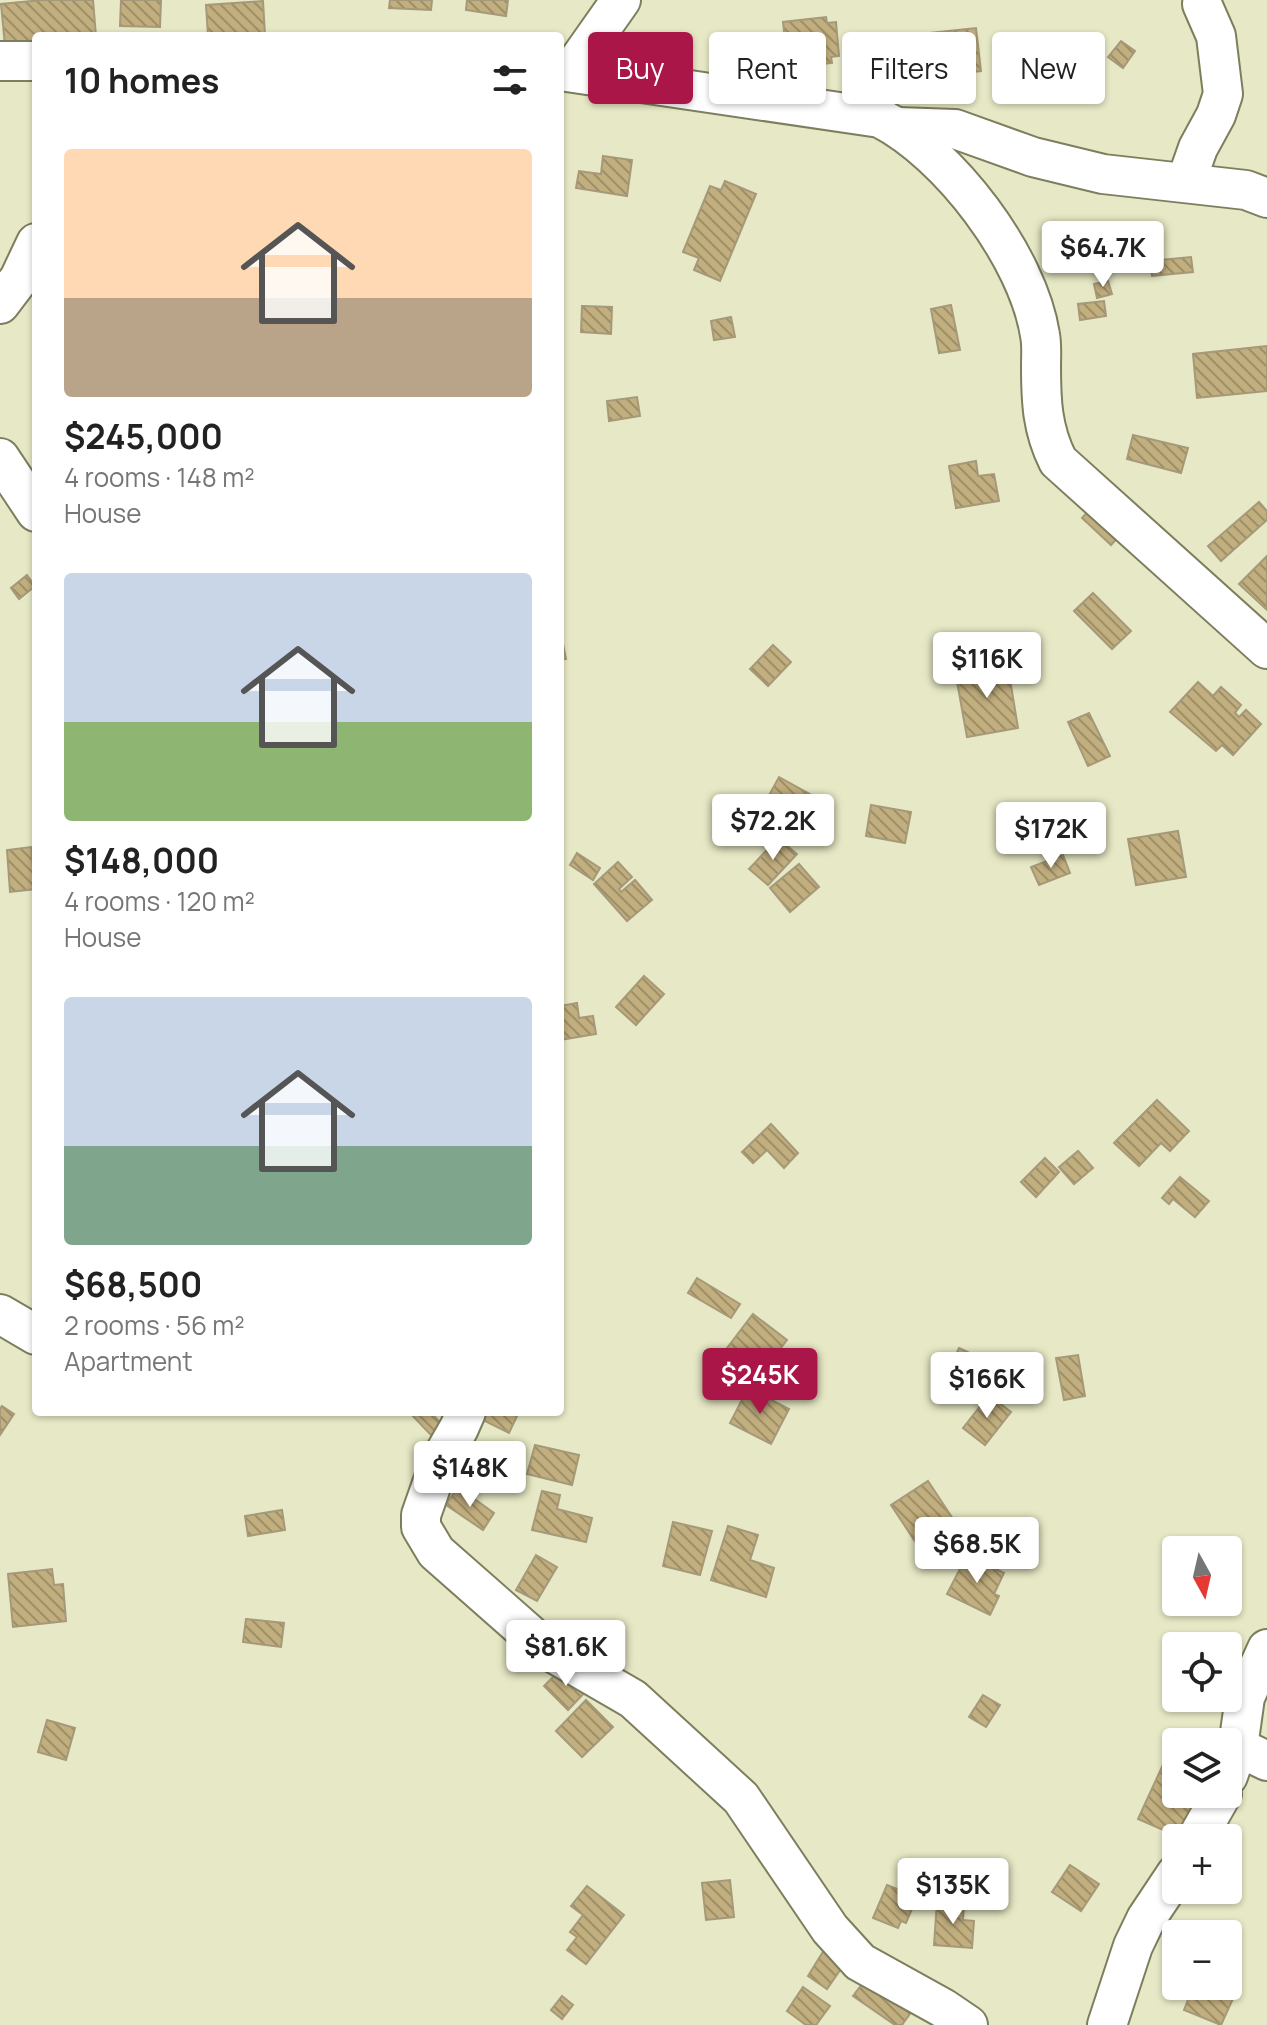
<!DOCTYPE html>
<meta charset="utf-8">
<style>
:root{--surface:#fff;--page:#f2f2f2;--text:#222;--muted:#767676;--accent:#aa1647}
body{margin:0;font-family:Manrope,sans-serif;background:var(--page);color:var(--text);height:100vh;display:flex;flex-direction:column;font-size:30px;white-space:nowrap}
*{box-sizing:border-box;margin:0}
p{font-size:26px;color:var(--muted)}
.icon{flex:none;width:44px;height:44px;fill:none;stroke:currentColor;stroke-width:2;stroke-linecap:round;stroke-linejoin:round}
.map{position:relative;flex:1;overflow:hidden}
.sheet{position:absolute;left:32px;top:32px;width:532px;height:1384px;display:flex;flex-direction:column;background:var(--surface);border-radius:8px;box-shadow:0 2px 6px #0004}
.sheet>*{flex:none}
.hud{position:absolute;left:588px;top:32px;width:558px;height:72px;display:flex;gap:16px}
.needle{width:52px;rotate:172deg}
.tools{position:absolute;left:1162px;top:1536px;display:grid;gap:16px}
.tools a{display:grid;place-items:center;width:80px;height:80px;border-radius:8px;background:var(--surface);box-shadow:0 2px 6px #0004;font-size:40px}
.price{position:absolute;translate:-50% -68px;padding:0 18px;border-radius:8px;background:#fff;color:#222;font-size:26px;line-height:52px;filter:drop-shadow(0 2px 4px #0008)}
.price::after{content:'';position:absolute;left:50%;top:48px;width:24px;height:18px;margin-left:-12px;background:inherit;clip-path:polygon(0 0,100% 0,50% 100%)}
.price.on{background:var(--accent);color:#fff}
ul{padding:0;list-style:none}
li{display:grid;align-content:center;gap:16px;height:424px;padding:0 32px}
li span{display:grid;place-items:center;height:248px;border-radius:8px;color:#555}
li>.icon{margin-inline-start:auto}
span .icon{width:144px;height:144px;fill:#fffc;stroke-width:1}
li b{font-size:34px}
h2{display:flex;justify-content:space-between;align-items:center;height:96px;padding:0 32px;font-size:34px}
.chip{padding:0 28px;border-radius:8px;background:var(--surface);box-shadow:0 2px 6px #0004;font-size:28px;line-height:72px}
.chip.on{background:var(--accent);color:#fff}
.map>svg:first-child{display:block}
.building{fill:url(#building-back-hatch);stroke:#a59979;stroke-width:2}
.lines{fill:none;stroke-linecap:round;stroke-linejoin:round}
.minor-casing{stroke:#7d7e5e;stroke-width:42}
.minor{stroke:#fff;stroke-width:38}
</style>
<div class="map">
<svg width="1267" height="2025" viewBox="0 0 1267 2025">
<defs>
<pattern id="building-back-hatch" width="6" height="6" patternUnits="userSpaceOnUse" patternTransform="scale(2)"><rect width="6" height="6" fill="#c2af7f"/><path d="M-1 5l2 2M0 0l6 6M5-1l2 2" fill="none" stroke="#9e8f68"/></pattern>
</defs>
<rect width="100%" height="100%" fill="#e7e8c5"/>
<g class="building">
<path d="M42,0H93L96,36H36V43L5,46L1,4Z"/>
<path d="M121,0H161L160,27L120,26Z"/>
<path d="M390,0H432L431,10L389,8Z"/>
<path d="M467,0H508L506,16L466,10Z"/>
<path d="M263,1L265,35L208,36L206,5Z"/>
<path d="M826,17L827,23L836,22L839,56L831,57L832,63L788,68L783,22Z"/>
<path d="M976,28L981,71L972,72L973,85L935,89L934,76L925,77L921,34Z"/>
<path d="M1121,41L1135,51L1123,68L1108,57Z"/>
<path d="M603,156L632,160L627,196L576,188L579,171L601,174Z"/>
<path d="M725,181L756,194L720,281L694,270L699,258L683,252L710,186L721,190Z"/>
<path d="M1053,226L1079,236L1069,261L1043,251Z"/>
<path d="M1191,257L1193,272L1152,276L1150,261Z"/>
<path d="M1108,281L1112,294L1097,298L1094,284Z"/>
<path d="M1104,301L1106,316L1080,320L1078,304Z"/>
<path d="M951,305L960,350L939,353L931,309Z"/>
<path d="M582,306L612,307L611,334L581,332Z"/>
<path d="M731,317L735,337L714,340L711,321Z"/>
<path d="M1267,346V391L1197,398L1193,354Z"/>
<path d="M637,397L640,416L609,421L607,401Z"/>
<path d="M1133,435L1188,448L1181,473L1127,459Z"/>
<path d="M976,461L978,476L994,474L999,501L956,508L949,466Z"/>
<path d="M1259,502L1267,511V520L1221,561L1208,546Z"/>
<path d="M1092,507L1121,534L1111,545L1082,518Z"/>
<path d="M1267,556V610L1239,584Z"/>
<path d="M27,575L35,586L19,599L11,588Z"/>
<path d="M1093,593L1131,631L1112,649L1074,611Z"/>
<path d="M560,629L566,659L560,660Z"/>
<path d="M773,645L791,662L768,686L750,669Z"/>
<path d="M999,660L1000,668L1008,667L1018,728L967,737L956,676L984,671L982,663Z"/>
<path d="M1198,682L1213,696L1221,687L1241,705L1235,713L1239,717L1246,710L1261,724L1233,755L1222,745L1216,751L1170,712Z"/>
<path d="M1089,713L1110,756L1088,766L1068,722Z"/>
<path d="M779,777L815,797L803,818L767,799Z"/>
<path d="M871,805L911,812L905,843L866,836Z"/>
<path d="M1178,831L1186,877L1136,885L1128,839Z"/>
<path d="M778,838L797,854L768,885L749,869Z"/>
<path d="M31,847L33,868H36V889L10,892L7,850Z"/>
<path d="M577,853L600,868L593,880L570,865Z"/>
<path d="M1063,855L1070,873L1039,885L1031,867Z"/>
<path d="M618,862L632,877L619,889L621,892L635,880L652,900L627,921L594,884Z"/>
<path d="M799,864L819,887L790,912L770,888Z"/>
<path d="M644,976L664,994L636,1025L616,1007Z"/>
<path d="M577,1003L579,1018L593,1016L596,1034L560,1040V1006Z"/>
<path d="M1157,1100L1189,1131L1170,1151L1161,1143L1139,1166L1114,1143Z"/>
<path d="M771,1124L798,1153L784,1168L767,1150L753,1163L742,1152Z"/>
<path d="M1078,1151L1093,1168L1074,1184L1059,1167Z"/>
<path d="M1045,1158L1059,1172L1036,1197L1021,1182Z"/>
<path d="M1180,1177L1209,1201L1195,1217L1173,1199L1169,1204L1162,1198Z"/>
<path d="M697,1278L740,1304L731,1318L688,1293Z"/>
<path d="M753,1314L787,1340L761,1374L727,1348Z"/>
<path d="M959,1348L1001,1368L991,1389L949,1369Z"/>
<path d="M1078,1355L1085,1396L1064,1400L1056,1358Z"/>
<path d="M748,1388L789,1409L771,1444L730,1423Z"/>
<path d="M989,1395L1011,1412L985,1445L963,1428Z"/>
<path d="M2,1406L14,1414L0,1435V1409Z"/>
<path d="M409,1412H430L442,1424L431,1435Z"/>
<path d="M472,1412H519L509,1433L471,1414Z"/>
<path d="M535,1445L579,1455L572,1485L527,1474Z"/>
<path d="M928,1481L963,1534L926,1558L891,1505Z"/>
<path d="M458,1487L494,1513L483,1530L446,1505Z"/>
<path d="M542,1491L560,1495L557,1509L592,1518L586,1542L532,1530Z"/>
<path d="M282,1510L285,1530L248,1536L245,1516Z"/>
<path d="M673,1522L712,1531L700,1575L663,1566Z"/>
<path d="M728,1526L758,1535L750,1560L774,1568L766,1597L711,1580Z"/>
<path d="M536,1555L557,1567L537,1601L516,1590Z"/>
<path d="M967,1555L1004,1573L994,1594L999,1596L990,1615L947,1594Z"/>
<path d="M52,1569L54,1585L63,1584L66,1621L13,1627L8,1574Z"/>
<path d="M246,1619L284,1623L281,1647L243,1642Z"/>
<path d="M564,1666L588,1689L568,1710L544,1686Z"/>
<path d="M983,1695L1000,1705L986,1727L969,1717Z"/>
<path d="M586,1700L613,1727L582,1757L556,1731Z"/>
<path d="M47,1720L75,1728L66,1760L38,1752Z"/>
<path d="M1173,1743L1176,1744V1794H1198L1179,1837L1138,1819Z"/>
<path d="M999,1862L1000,1893H959V1863Z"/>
<path d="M1070,1865L1099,1884L1081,1911L1052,1892Z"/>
<path d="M730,1880L734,1917L706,1920L702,1883Z"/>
<path d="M887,1885L917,1897L906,1923L901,1921L898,1928L873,1918Z"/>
<path d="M587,1886L624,1915L586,1964L567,1950L577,1937L570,1932L583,1915L571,1906Z"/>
<path d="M937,1901L964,1903L963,1920L974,1921L972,1948L934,1945Z"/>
<path d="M826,1947L847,1960L827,1989L808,1976Z"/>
<path d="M868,1976L914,2008L902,2025H895L853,1996Z"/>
<path d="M1182,1986H1222L1236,1992L1221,2025L1184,2010L1189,1997L1179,1992Z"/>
<path d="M803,1987L830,2006L816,2025H806L787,2011Z"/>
<path d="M562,1996L573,2005L562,2019L551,2010Z"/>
</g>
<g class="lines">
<defs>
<g id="minor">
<path d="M0,61H36"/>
<path d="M560,71L880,118C949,153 1028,257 1040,335C1042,345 1041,356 1041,366C1041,401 1042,429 1058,461L1267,649"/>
<path d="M571,71L621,0"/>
<path d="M898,127L955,129L1033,157L1103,174L1246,190L1267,198"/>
<path d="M1186,182L1198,148L1216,115L1223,94L1216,36L1202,4"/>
<path d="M0,304L19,279L36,243"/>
<path d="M0,458L36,512"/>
<path d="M0,1314L36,1335"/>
<path d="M466,1412L459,1428L440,1461L421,1515V1527L436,1552L545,1648L633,1699L741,1798L830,1929L860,1962L943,2008L968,2025"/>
<path d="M1238,1747L1267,1761"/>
<path d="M1228,1776L1238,1747L1245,1697L1267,1649"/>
<path d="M1197,1838L1222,1794"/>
<path d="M1107,2025L1133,1946L1146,1919L1176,1874"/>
</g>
</defs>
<use href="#minor" class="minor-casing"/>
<use href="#minor" class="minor"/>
</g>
</svg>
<div class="tools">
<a><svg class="needle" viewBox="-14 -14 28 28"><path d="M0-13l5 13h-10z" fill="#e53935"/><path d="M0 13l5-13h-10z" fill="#767676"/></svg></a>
<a><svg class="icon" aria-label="locate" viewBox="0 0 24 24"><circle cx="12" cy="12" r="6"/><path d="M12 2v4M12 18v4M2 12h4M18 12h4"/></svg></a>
<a><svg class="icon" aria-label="layers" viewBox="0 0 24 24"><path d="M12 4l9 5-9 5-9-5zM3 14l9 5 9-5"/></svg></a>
<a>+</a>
<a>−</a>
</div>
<b class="price" style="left:1103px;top:289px">$64.7K</b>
<b class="price" style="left:987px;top:700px">$116K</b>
<b class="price" style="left:773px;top:862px">$72.2K</b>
<b class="price" style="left:1051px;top:870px">$172K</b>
<b class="price on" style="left:760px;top:1416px">$245K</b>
<b class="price" style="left:987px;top:1420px">$166K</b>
<b class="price" style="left:470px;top:1509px">$148K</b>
<b class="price" style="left:977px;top:1585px">$68.5K</b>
<b class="price" style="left:566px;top:1688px">$81.6K</b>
<b class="price" style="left:953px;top:1926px">$135K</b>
<div class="hud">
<a class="chip on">Buy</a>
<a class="chip">Rent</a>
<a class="chip">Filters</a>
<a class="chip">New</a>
</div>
<section class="sheet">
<h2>10 homes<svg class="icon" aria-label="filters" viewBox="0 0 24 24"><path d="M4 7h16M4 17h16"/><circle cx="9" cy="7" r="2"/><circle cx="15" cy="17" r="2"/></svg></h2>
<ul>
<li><span style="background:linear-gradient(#ffd9b3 60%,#b9a48a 0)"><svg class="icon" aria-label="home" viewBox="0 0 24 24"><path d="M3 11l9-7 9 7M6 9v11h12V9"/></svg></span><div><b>$245,000</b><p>4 rooms · 148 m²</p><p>House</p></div></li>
<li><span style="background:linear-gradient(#c9d6e8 60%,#8fb573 0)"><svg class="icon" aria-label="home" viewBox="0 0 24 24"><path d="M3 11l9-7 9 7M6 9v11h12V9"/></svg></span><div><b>$148,000</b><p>4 rooms · 120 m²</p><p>House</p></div></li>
<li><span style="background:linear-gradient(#c9d6e8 60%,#7fa58c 0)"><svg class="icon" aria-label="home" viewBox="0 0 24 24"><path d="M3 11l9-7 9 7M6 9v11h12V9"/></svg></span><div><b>$68,500</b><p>2 rooms · 56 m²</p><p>Apartment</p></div></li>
</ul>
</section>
</div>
